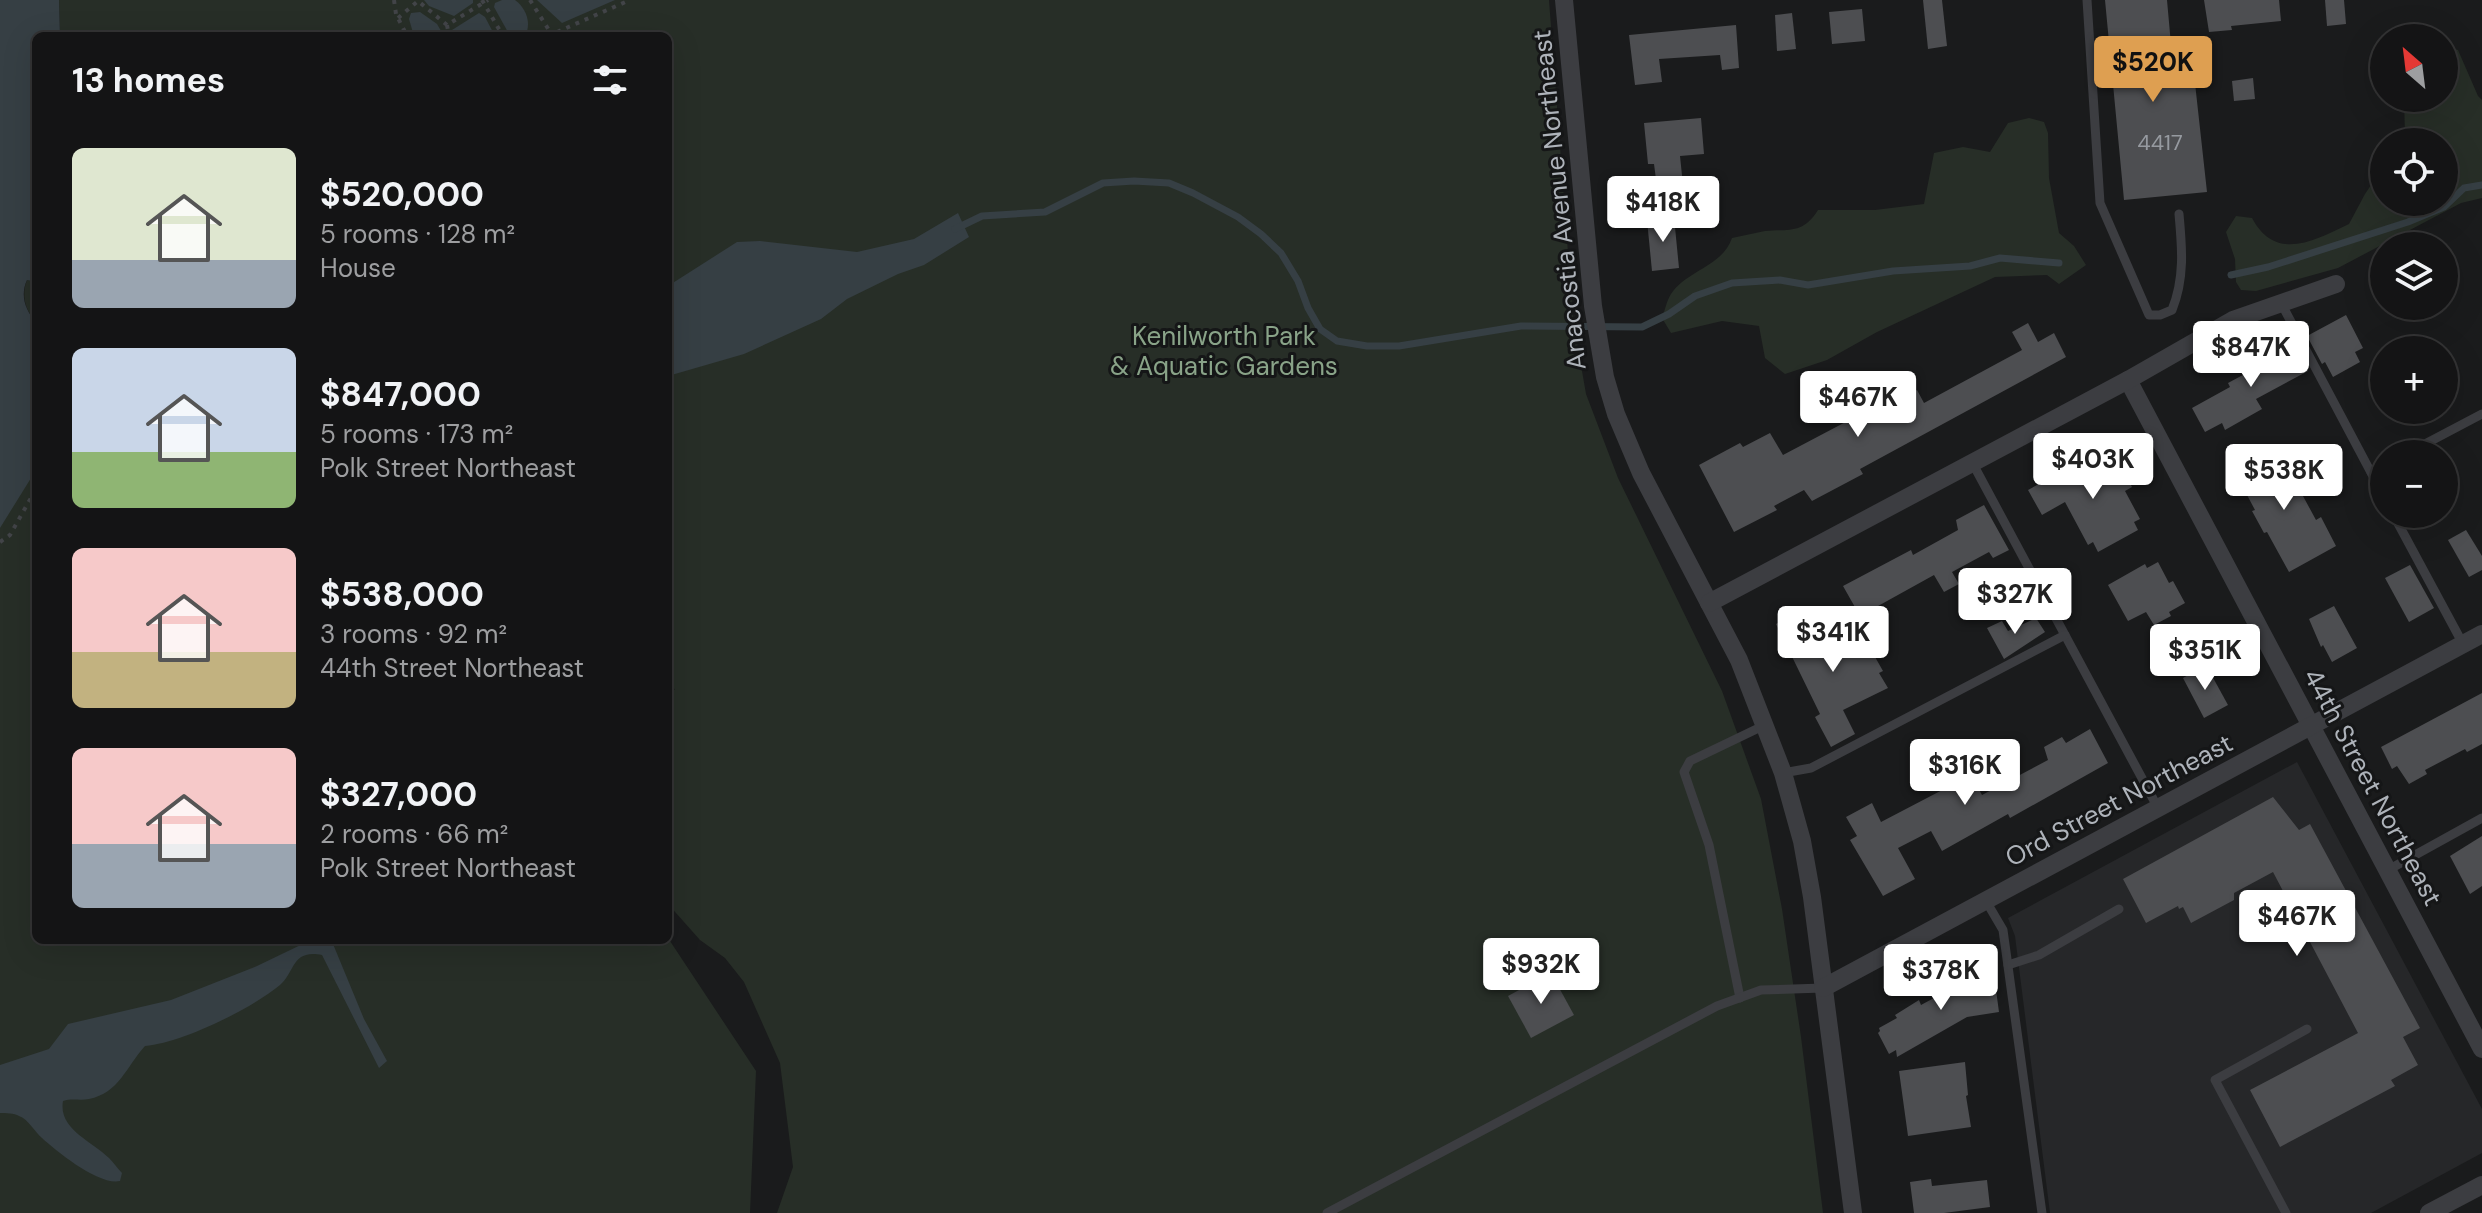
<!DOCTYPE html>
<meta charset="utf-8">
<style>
:root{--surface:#141415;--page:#212122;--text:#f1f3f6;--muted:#9d9ea0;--line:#333334;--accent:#de9f51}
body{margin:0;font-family:"DM Sans",sans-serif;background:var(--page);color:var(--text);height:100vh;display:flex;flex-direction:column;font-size:30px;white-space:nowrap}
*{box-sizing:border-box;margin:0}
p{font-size:26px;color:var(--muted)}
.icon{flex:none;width:44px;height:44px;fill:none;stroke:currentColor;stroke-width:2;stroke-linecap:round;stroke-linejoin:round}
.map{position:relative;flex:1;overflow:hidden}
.panel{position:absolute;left:32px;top:32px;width:640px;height:912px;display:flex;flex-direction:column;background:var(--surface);border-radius:12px;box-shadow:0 8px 32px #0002,0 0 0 2px var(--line)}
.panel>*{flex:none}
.needle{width:52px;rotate:332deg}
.buttons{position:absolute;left:2370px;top:24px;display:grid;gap:16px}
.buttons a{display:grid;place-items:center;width:88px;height:88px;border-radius:50%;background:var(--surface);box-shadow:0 8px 32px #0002,0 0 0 2px var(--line);font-size:40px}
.price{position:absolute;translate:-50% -68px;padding:0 18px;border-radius:8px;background:#fff;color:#222;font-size:26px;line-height:52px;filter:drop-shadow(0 2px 4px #0008)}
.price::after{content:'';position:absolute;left:50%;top:48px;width:24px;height:18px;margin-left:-12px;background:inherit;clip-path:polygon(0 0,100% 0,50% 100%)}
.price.current{background:var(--accent);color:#111}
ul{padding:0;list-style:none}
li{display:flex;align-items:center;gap:24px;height:200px;padding:0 40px}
li span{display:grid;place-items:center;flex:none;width:224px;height:160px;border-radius:12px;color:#555}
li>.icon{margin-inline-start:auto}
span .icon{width:96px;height:96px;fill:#fffc;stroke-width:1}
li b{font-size:34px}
h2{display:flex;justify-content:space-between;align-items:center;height:96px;padding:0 40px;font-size:34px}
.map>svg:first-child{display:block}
.built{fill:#262729}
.green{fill:#272e27}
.water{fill:#363f44}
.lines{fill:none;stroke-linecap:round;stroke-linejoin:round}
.stream{stroke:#363f44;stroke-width:7}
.building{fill:#4d4e51}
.path{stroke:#424448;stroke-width:4;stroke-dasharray:4 6;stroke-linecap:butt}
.service{stroke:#3c3d41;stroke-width:9}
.minor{stroke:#3c3d41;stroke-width:18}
.labels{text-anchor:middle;stroke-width:6;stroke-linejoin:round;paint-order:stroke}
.number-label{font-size:22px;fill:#969aa0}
.street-label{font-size:26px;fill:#aeb3ba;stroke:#151617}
.park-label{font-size:26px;fill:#89a388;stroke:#151617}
</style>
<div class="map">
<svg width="2482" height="1213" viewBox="0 0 2482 1213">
<rect width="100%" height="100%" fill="#1a1b1c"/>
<path class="built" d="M2297,762L2482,1109V1153L2371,1213H2050L2015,936L2008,918Z"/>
<g class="green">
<path d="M59,0H1549L1573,319L1586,394L1618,478L1722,691L1761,799L1782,909L1801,1037L1823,1213H777L793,1167L780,1063L744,982L725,958L700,940L668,904V695L675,689L668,688V36H60Z"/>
<path d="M2449,47L2458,50L2478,96L2482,100V198L2461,203L2338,268L2256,291L2241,290L2236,282L2235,259L2226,232L2236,216L2252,218C2276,263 2315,240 2349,224L2365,194L2384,166V202H2444V142H2401L2405,136L2404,98H2444V48Z"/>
<path d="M2029,118L2044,122L2048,133L2049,178L2059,233L2074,246L2086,265L2059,284L2047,275L1995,277L1877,332L1827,360L1785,374L1765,358L1759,326L1722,321L1671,333L1662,318C1665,310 1667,300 1671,294C1687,270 1722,267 1732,238C1743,236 1754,233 1765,231C1790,229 1803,234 1818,210H1875L1924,204L1934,153L1963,147L1990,152L2008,123Z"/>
<path d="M27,280L36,282V322C25,310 21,295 27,280Z"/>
<path d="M36,442V940H668V938L756,1071L750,1213H0V462Z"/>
</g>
<g class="water">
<path d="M0,0H59L60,36H36V282L27,280C20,295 25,310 36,322V470L0,528Z"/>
<path d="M424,0H473V3L454,16L429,6Z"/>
<path d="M502,0H515C526,8 532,23 525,36L509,34L494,7L495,3Z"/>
<path d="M537,0H615L562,23Z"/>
<path d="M420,12L437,24L444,36H414L409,19L411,13Z"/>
<path d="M479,13L485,17L495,36H453L452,30Z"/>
<path d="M958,213L969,237L924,265L898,274L847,299L821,319L744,354L668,376V286L737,242L760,241L857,252L914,239Z"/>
<path d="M311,940H326L333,944L364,1019L387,1061L379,1068L322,955C291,949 295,973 280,985C251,1009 182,1043 145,1046C126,1067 119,1093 89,1099C80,1101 72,1098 63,1101C58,1129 92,1141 109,1158C114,1163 117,1168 122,1173L120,1181C100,1186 57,1152 42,1138C35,1132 28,1119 19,1116C14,1113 6,1113 0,1113V1065L49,1049L68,1024L171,1000L257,966Z"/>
</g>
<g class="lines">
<g class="stream">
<path d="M955,229L982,216L1045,212L1103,183L1134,181L1169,183L1193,193L1238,217L1261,234L1281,253L1298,281L1308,308L1320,329L1337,341L1367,346H1399L1521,326L1642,327L1669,314L1695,296L1732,283L1780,280L1808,285L1893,271L1970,266L2000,258L2059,263"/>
<path d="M2231,275L2268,267L2408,222L2444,207L2464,188L2482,185"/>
</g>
</g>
<g class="building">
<path d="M1923,0H1942L1947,46L1928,49Z"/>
<path d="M2105,0H2167L2173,67L2193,65L2207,192L2124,200Z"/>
<path d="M2204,0H2279L2281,21L2231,26L2232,30L2209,32Z"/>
<path d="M2325,0H2344L2346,24L2327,26Z"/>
<path d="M1862,9L1865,41L1832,44L1829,12Z"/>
<path d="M1792,13L1796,49L1777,51L1775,15Z"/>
<path d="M1736,25L1739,68L1722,70L1720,55L1659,59L1662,82L1635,85L1629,35Z"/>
<path d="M2253,78L2255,99L2234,101L2232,81Z"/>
<path d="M1701,118L1704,154L1680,156L1683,185L1657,187L1654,164H1648L1644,123Z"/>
<path d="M1674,217L1679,268L1652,271L1647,220Z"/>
<path d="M2346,315L2363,348L2355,352L2360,362L2333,377L2325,362L2322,364L2307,336Z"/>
<path d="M2028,323L2038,342L2054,333L2066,357L1860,469L1863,474L1812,501L1804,490L1774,506L1777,510L1734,532L1699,465L1740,443L1743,447L1770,433L1783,455L1910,388L1913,392L1917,390L1924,403L2022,350L2012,332Z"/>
<path d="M2293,341L2308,371L2256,399L2262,409L2225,430L2222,423L2205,432L2192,408L2230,387L2228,383L2267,362L2264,356Z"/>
<path d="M2274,448L2294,486L2297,485L2316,520L2321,517L2336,546L2289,572L2267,532L2264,533L2252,511L2255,510L2238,478L2245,474L2241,467Z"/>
<path d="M2113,451L2132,487L2125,491L2140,519L2134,522L2138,530L2098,552L2093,542L2088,545L2065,502L2042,515L2028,490L2055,475L2058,481Z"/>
<path d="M1984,505L2009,550L1993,558L1989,552L1952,572L1959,584L1944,592L1934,575L1860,616L1843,586L1911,550L1913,555L1958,530L1956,520Z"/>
<path d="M2466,530L2482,556V570L2469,577L2448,540Z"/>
<path d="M2158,562L2169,583L2173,581L2185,603L2169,612L2171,616L2154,625L2146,612L2128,621L2108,585L2145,564L2147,568Z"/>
<path d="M2410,565L2434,608L2409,622L2385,578Z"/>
<path d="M2334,606L2357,648L2332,662L2323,645L2321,647L2309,619Z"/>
<path d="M1799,611L1821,649L1858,627L1883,671L1879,673L1888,688L1843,710L1855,734L1831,747L1815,717L1820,714L1776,624Z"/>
<path d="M2036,618L2045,632L2004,659L1987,628L2002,621L2008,631Z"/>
<path d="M2206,665L2228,705L2204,718L2183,678Z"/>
<path d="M2482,693V744L2467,752L2465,749L2425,770L2427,774L2409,784L2397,766L2392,769L2381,747Z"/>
<path d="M2090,729L2108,763L2010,818L2008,814L1942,851L1931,831L1898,848L1915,879L1883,896L1850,840L1857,836L1846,817L1872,803L1881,822L1948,787L1933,759L1956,746L1982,795L2048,760L2044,747L2062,737L2066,743Z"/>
<path d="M2273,797L2299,830L2310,824L2420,1028L2403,1037L2418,1065L2391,1080L2395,1086L2280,1147L2250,1090L2358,1033L2273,872L2234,893V900L2191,923L2183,907L2179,909L2178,906L2146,923L2123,879Z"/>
<path d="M2482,836V886L2470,894L2450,856Z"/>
<path d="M1993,968L1999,1012L1967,1017L1897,1057L1896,1050L1889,1054L1878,1033L1880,1031L1879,1028L1897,1018L1895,1015L1919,1000L1921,1005L1956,986L1964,985L1963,972Z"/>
<path d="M1551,973L1574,1015L1531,1038L1508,996Z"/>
<path d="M1965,1062L1968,1095L1966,1096L1971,1127L1908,1136L1899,1071Z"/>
<path d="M1931,1179L1932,1186L1987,1180L1990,1207L1944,1213H1914L1910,1182Z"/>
</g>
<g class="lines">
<g class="path">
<path d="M394,0L396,14L407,36"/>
<path d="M482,0L503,36"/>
<path d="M530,0L552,35"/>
<path d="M398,18L418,1L447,25L488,0"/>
<path d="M447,25L449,36"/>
<path d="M548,36L630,0"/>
<path d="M0,542L10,535L36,489"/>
</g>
<g class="service">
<path d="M2087,0L2100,203L2149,315H2160L2172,310C2185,278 2182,247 2179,214"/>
<path d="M2281,303L2384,497"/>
<path d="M2406,454L2482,414"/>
<path d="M1973,464L2158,808"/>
<path d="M2371,472L2384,466"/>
<path d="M2393,514L2463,644"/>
<path d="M1783,773L1811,768L2065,635"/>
<path d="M2388,870L2482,818"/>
<path d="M1986,901L2003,930L2042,1213"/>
<path d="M2008,965L2039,955L2119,909"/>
<path d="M1740,998L1709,845L1684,772L1690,761L1765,725"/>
<path d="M1327,1213L1717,1006L1761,990L1823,988"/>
<path d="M2286,1213L2215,1080L2307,1029"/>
</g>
<g class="minor">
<path d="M1564,0L1593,306L1605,377L1616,414L1641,473L1739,660L1783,773L1802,841L1812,897L1853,1213"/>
<path d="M2128,380L2482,1049"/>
<path d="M1709,603L2128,380L2233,320L2336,284"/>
<path d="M1823,988L2482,634"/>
<path d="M2429,1213L2482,1185"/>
</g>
</g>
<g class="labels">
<g class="number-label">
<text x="2160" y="150">4417</text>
</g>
<g class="street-label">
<text transform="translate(1559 200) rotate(-96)" y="9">Anacostia Avenue Northeast</text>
<text transform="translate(2373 787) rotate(62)" y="9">44th Street Northeast</text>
<text transform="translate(2119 800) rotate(-28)" y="9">Ord Street Northeast</text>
</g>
<g class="park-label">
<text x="1224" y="345">Kenilworth Park<tspan x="1224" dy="30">&amp; Aquatic Gardens</tspan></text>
</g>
</g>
</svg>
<div class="buttons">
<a><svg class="needle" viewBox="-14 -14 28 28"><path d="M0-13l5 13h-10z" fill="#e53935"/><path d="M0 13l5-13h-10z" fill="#9d9ea0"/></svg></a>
<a><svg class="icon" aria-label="locate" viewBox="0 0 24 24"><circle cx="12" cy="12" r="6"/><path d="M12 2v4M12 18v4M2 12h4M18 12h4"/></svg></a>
<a><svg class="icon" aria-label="layers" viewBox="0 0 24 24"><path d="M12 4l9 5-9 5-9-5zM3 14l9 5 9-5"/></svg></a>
<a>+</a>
<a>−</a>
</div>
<b class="price current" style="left:2153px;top:104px">$520K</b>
<b class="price" style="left:1663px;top:244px">$418K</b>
<b class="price" style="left:2251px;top:389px">$847K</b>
<b class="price" style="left:1858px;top:439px">$467K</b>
<b class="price" style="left:2093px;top:501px">$403K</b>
<b class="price" style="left:2284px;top:512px">$538K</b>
<b class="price" style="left:2015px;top:636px">$327K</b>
<b class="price" style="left:1833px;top:674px">$341K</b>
<b class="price" style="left:2205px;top:692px">$351K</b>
<b class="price" style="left:1965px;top:807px">$316K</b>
<b class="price" style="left:2297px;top:958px">$467K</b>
<b class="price" style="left:1541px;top:1006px">$932K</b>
<b class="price" style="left:1941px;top:1012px">$378K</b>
<section class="panel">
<h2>13 homes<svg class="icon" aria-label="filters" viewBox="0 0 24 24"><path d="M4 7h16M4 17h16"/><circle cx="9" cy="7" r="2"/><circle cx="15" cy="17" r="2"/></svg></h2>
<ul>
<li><span style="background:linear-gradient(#dfe7d0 70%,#9aa5b1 0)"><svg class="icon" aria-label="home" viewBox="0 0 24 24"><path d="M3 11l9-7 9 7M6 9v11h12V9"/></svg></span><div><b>$520,000</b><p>5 rooms · 128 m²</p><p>House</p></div></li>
<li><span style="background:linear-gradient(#c9d6e8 65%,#8fb573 0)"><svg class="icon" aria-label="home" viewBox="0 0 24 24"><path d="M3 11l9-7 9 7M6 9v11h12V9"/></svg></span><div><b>$847,000</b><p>5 rooms · 173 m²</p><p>Polk Street Northeast</p></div></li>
<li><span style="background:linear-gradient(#f6c9c9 65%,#c2b280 0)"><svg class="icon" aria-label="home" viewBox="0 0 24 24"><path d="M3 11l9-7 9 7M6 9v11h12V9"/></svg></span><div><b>$538,000</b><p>3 rooms · 92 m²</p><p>44th Street Northeast</p></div></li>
<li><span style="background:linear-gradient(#f6c9c9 60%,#9aa5b1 0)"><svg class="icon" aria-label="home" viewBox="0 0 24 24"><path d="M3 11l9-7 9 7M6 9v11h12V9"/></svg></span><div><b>$327,000</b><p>2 rooms · 66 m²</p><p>Polk Street Northeast</p></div></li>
</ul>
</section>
</div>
